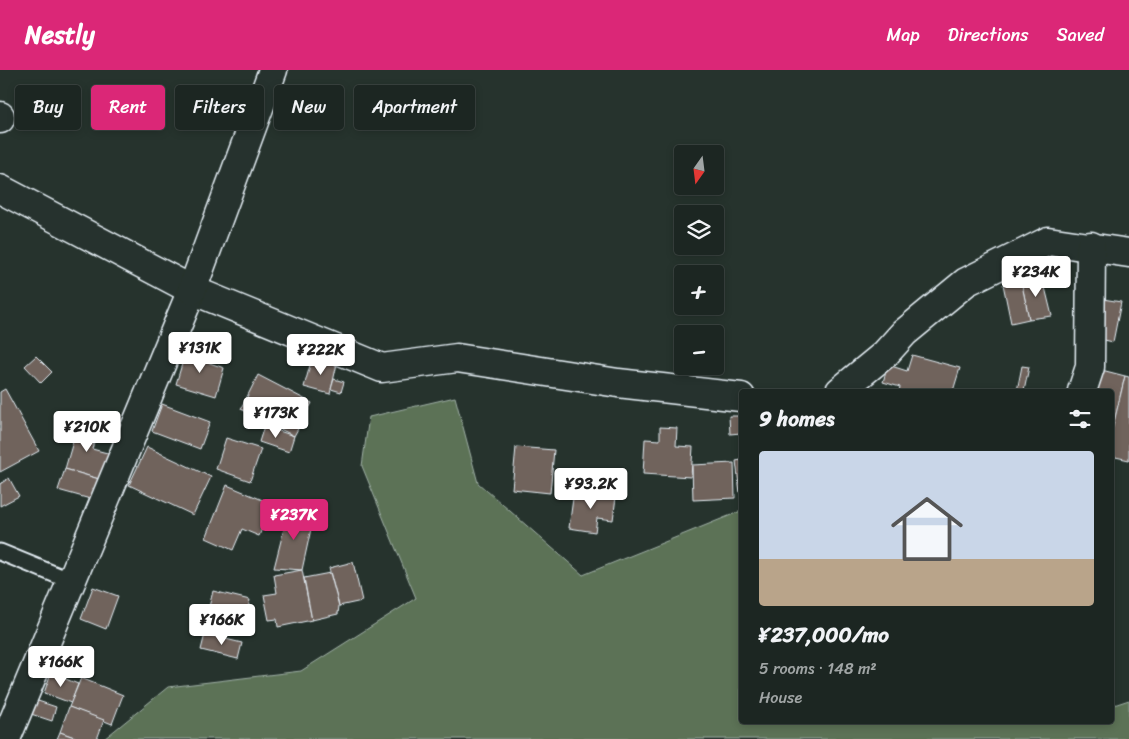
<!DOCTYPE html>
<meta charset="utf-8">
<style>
:root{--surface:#1c2622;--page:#252e2a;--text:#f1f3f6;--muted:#a0a5a5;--line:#3a4340;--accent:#db2777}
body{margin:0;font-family:Sriracha,sans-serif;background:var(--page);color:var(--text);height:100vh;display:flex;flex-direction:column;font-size:19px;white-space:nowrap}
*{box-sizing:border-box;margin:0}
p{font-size:16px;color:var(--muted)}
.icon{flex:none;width:28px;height:28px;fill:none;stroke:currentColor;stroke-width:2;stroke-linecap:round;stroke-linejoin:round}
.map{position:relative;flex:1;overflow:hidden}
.sheet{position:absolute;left:739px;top:319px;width:375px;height:335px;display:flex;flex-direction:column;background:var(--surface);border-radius:5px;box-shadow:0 2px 8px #0003,0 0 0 1px var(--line)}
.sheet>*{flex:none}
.top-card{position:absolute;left:15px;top:15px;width:475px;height:45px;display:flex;gap:10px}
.needle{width:32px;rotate:194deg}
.buttons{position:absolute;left:674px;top:75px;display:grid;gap:10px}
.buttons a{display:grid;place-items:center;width:50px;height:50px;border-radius:5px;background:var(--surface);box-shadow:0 2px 8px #0003,0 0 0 1px var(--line);font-size:25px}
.price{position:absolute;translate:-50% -42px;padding:0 11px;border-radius:5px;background:#fff;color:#222;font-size:16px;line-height:32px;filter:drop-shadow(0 1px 2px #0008)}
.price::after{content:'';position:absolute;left:50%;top:30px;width:15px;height:11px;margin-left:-8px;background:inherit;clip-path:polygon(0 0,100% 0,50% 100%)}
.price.selected{background:var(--accent);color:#fff}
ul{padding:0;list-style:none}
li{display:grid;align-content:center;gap:10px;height:265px;padding:0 20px}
li span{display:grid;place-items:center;height:155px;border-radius:5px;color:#555}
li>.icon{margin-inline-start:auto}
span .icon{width:90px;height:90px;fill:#fffc;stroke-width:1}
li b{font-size:21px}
h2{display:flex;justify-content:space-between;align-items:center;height:60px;padding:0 20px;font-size:21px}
.pill{padding:0 18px;border-radius:5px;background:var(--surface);box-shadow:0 2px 8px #0003,0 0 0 1px var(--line);font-size:18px;line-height:45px}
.pill.selected{background:var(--accent);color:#fff}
header{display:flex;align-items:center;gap:30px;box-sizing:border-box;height:70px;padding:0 25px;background:var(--accent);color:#fff}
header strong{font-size:24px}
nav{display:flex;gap:28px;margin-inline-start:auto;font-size:18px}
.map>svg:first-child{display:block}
.green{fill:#5b7257;stroke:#a2b2a8}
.building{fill:#6f635c;stroke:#e8f1f8}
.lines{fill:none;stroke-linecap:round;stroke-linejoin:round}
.service-casing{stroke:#e8f1f8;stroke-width:19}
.minor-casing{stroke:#e8f1f8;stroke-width:31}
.tertiary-casing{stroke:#e8f1f8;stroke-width:31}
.service{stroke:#26332d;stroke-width:15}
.minor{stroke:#26332d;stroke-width:28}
.tertiary{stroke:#26332d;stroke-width:28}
</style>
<header>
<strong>Nestly</strong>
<nav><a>Map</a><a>Directions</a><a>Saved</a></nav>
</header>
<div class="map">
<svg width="1129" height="669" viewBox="0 0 1129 669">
<rect width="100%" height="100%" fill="#26332d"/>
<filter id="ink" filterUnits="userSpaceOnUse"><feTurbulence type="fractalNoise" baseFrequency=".02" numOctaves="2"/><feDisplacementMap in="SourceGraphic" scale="10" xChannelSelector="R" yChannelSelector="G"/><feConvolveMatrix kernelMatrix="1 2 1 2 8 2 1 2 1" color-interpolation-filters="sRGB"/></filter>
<g filter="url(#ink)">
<path class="green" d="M455,327L478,413L583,505L741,441V651H1111V636L1129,630V669H104L168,617L301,601L416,528L362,396L369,347Z"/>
<g class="building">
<path d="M1042,205L1052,246L1029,249L1021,210Z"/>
<path d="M1021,210L1029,249L1011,253L1003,214Z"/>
<path d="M1103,229L1121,232L1113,272L1096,268Z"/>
<path d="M192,279L206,283L204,291L224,298L216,326L176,314L185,284L190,285Z"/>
<path d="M912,285L960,298L953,321H899L900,317L883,312L888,295L907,301Z"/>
<path d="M36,286L52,302L41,313L25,296Z"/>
<path d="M312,288L337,294L330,324L304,317Z"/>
<path d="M1022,296L1029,297L1024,321H1017Z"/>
<path d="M1090,297L1125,306L1111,365V321H1084Z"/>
<path d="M258,305L312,333L294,366L241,339Z"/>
<path d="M1125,306L1129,307V390L1111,386V365Z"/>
<path d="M334,309L344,312L341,322L331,319Z"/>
<path d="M5,319L39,381L0,402V322Z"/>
<path d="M162,334L210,352L200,379L152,361Z"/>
<path d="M729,346H741V363L730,364Z"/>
<path d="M79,351L99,356L92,379L111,384L99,409L65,399Z"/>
<path d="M264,356L294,366L289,382L259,372Z"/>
<path d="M660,357L677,358L676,376L693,377L691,407L643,404L645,369L660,370Z"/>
<path d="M226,368L261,379L250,411L216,399Z"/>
<path d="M147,377L211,407L193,445L129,415Z"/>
<path d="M516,377L554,380L550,423L512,419Z"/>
<path d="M741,390V423H740L736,391Z"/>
<path d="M734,393L735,428L693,430L692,395Z"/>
<path d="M65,399L99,409L94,430L58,420Z"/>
<path d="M9,408L19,426L0,436V414Z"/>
<path d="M227,415L272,434L259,466L242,459L233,480L206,468Z"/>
<path d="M574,421L616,427L613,450L597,448L595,462L569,458Z"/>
<path d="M289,439L314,445L302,500L274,498Z"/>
<path d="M353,492L362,531L339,536L329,498Z"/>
<path d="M302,500L312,550L278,557L277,549L269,550L264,525L277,523L274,505Z"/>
<path d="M330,503L339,536L338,544L312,550L304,508Z"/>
<path d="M93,517L118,526L106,559L81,549Z"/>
<path d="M213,521L250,530L243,559L206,549Z"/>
<path d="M205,564L242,573L238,589L201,580Z"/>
<path d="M51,603L78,614L71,633L44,623Z"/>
<path d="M81,608L123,625L112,654L69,637Z"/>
<path d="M32,629L56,637L52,651L28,643Z"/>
<path d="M69,637L104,650L97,669H80L60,662Z"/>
<path d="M60,662L74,667L80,669H57Z"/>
</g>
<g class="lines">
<defs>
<path id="service" d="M0,482L71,511"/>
<g id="minor">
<path d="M0,46V49"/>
<path d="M0,119L192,220L382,298L457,288L618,313L741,327"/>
<path d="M840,321L885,284L904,263L966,212L1048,171L1129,183"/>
<path d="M1082,321L1090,297L1091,176"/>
<path d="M6,669L192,220"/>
</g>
<path id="tertiary" d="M192,220L273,0"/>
</defs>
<use href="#service" class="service-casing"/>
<use href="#minor" class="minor-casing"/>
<use href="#tertiary" class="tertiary-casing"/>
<use href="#service" class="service"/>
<use href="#minor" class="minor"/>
<use href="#tertiary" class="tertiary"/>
</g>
</g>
</svg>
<div class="buttons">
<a><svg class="needle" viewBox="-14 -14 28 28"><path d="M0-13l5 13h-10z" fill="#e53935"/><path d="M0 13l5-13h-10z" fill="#a0a5a5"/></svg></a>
<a><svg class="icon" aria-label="layers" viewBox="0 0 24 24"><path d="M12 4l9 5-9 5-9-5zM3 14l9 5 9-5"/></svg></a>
<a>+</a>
<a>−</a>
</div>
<b class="price" style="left:1036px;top:228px">¥234K</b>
<b class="price" style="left:200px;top:304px">¥131K</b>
<b class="price" style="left:321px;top:306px">¥222K</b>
<b class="price" style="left:276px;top:369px">¥173K</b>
<b class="price" style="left:87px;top:383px">¥210K</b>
<b class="price" style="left:591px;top:440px">¥93.2K</b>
<b class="price selected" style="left:294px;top:471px">¥237K</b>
<b class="price" style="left:222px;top:576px">¥166K</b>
<b class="price" style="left:61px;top:618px">¥166K</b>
<div class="top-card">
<a class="pill">Buy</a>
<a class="pill selected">Rent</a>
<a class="pill">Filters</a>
<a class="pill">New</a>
<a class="pill">Apartment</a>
</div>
<section class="sheet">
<h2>9 homes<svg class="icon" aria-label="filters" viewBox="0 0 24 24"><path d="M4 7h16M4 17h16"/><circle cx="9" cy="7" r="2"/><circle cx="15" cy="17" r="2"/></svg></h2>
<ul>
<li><span style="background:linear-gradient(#c9d6e8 70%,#b9a48a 0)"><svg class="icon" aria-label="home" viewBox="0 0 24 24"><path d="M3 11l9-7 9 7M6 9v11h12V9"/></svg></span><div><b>¥237,000/mo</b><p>5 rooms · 148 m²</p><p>House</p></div></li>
</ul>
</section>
</div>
